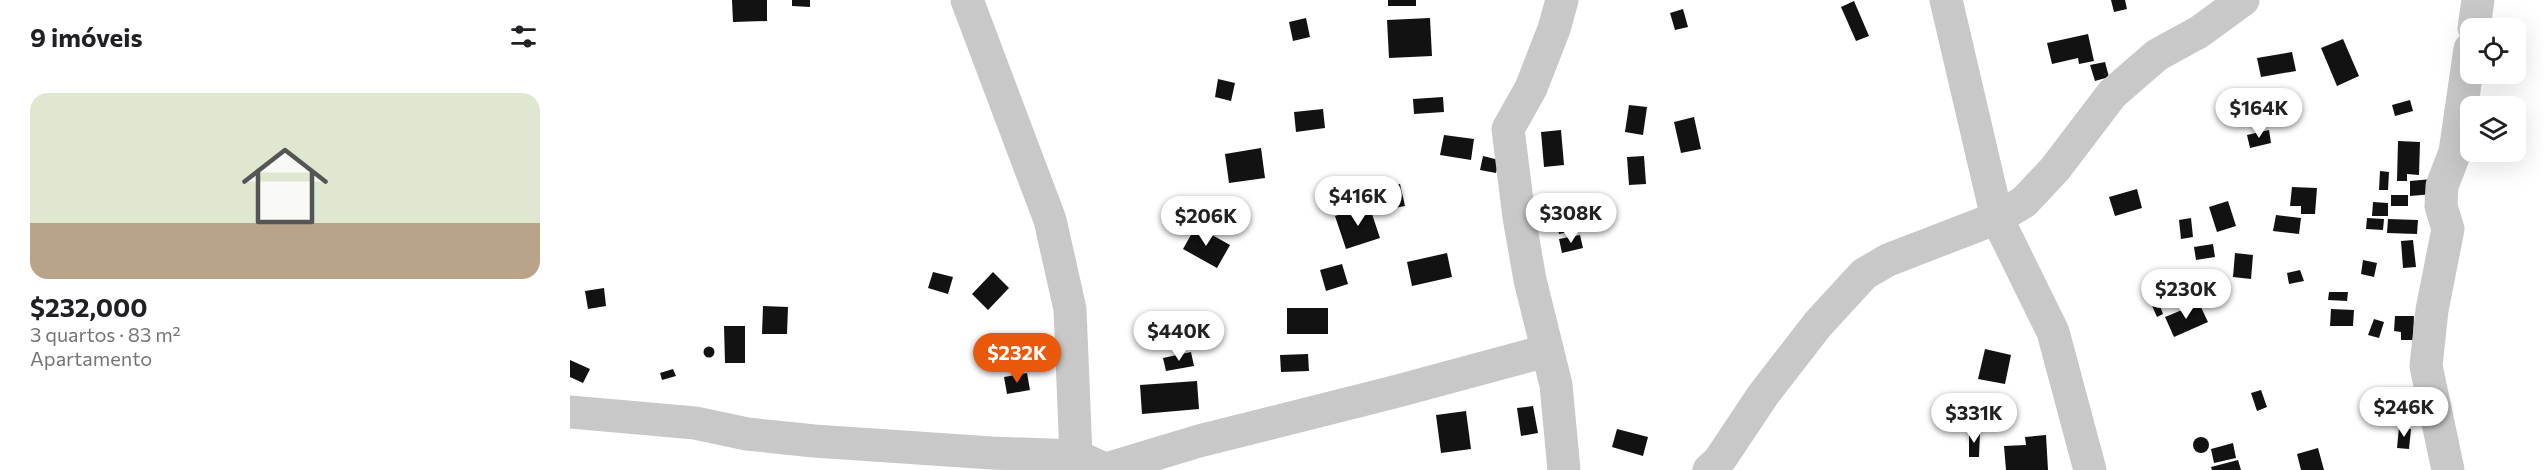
<!DOCTYPE html>
<html lang="pt">
<meta charset="utf-8">
<style>
:root{--surface:#fff;--page:#f6f6f6;--text:#202124;--muted:#757577;--accent:#ea580c}
body{margin:0;font-family:Commissioner,sans-serif;background:var(--page);color:var(--text);height:100vh;display:flex;flex-direction:column;font-size:22px;white-space:nowrap}
*{box-sizing:border-box;margin:0}
p{font-size:20px;color:var(--muted)}
.icon{flex:none;width:33px;height:33px;fill:none;stroke:currentColor;stroke-width:2;stroke-linecap:round;stroke-linejoin:round}
.map{position:relative;flex:1;overflow:hidden}
.side{display:flex;flex-direction:column;background:var(--surface);width:570px}
.side>*{flex:none}
.fabs{position:absolute;left:1890px;top:18px;display:grid;gap:12px}
.fabs a{display:grid;place-items:center;width:66px;height:66px;border-radius:12px;background:var(--surface);box-shadow:0 6px 24px #0002;font-size:30px}
.price{position:absolute;translate:-50% -51px;padding:0 14px;border-radius:21px;background:#fff;color:#222;font-size:20px;line-height:39px;filter:drop-shadow(0 2px 3px #0008)}
.price::after{content:'';position:absolute;left:50%;top:36px;width:18px;height:14px;margin-left:-9px;background:inherit;clip-path:polygon(0 0,100% 0,50% 100%)}
.price.current{background:var(--accent);color:#fff}
ul{padding:0;list-style:none}
li{display:grid;align-content:center;gap:12px;height:318px;padding:0 30px}
li span{display:grid;place-items:center;height:186px;border-radius:18px;color:#555}
li>.icon{margin-inline-start:auto}
span .icon{width:108px;height:108px;fill:#fffc;stroke-width:1}
li b{font-size:26px}
h2{display:flex;justify-content:space-between;align-items:center;height:72px;padding:0 30px;font-size:26px}
main{display:flex;flex:1;min-height:0}
.map>svg:first-child{display:block}
.building{fill:#121212}
.lines{fill:none;stroke-linecap:round;stroke-linejoin:round}
.street{stroke:#c8c8c8;stroke-width:33}
</style>
<main>
<section class="side">
<h2>9 imóveis<svg class="icon" aria-label="filters" viewBox="0 0 24 24"><path d="M4 7h16M4 17h16"/><circle cx="9" cy="7" r="2"/><circle cx="15" cy="17" r="2"/></svg></h2>
<ul>
<li><span style="background:linear-gradient(#dfe7d0 70%,#b9a48a 0)"><svg class="icon" aria-label="home" viewBox="0 0 24 24"><path d="M3 11l9-7 9 7M6 9v11h12V9"/></svg></span><div><b>$232,000</b><p>3 quartos · 83 m²</p><p>Apartamento</p></div></li>
</ul>
</section>
<div class="map">
<svg width="1975" height="470" viewBox="0 0 1975 470">
<rect width="100%" height="100%" fill="#fff"/>
<g class="building">
<path d="M162,0H197V21L163,22Z"/>
<path d="M222,0H240V7L222,6Z"/>
<rect x="818" y="0" width="28" height="6"/>
<path d="M1541,0H1555L1557,9L1544,12Z"/>
<path d="M1284,1L1299,36L1286,41L1271,7Z"/>
<path d="M1113,9L1118,27L1105,30L1100,13Z"/>
<path d="M736,18L740,37L723,41L719,22Z"/>
<path d="M860,18L862,56L819,58L817,20Z"/>
<path d="M1518,34L1524,61L1509,64L1508,58L1482,64L1477,43Z"/>
<path d="M1773,39L1789,76L1767,86L1751,48Z"/>
<path d="M1722,52L1726,71L1691,77L1687,58Z"/>
<path d="M1535,62L1539,77L1525,81L1520,65Z"/>
<path d="M648,79L665,83L661,101L645,97Z"/>
<path d="M873,97L874,112L844,114L843,99Z"/>
<path d="M1840,100L1843,111L1825,116L1822,105Z"/>
<path d="M1059,105L1077,107L1073,135L1055,132Z"/>
<path d="M753,109L755,128L726,132L724,112Z"/>
<path d="M1124,117L1131,149L1111,153L1104,122Z"/>
<path d="M991,130L994,165L974,167L971,132Z"/>
<path d="M1699,130L1701,143L1680,148L1677,135Z"/>
<path d="M874,135L904,139L901,160L870,155Z"/>
<path d="M1828,141L1850,142L1849,175L1837,174V181H1827Z"/>
<path d="M691,148L695,178L659,183L655,154Z"/>
<path d="M913,156L929,160L926,173L910,170Z"/>
<path d="M1074,156L1076,184L1059,185L1057,157Z"/>
<path d="M1810,171L1819,172L1818,190H1809Z"/>
<path d="M1862,179L1863,194L1840,196V181Z"/>
<path d="M830,184L835,206L808,211L804,190Z"/>
<path d="M1722,187L1747,188L1745,214H1731V206H1720Z"/>
<path d="M1567,189L1572,208L1545,216L1539,197Z"/>
<rect x="1821" y="195" width="17" height="11"/>
<path d="M1658,201L1666,226L1647,232L1639,207Z"/>
<path d="M1803,202L1818,203V216H1802Z"/>
<path d="M799,205L810,238L776,249L765,216Z"/>
<path d="M1006,215L1008,230L989,234L986,219Z"/>
<path d="M1706,215L1731,218L1729,234L1703,231Z"/>
<path d="M1621,218L1623,237L1611,239L1609,220Z"/>
<path d="M1797,218L1814,219L1813,230L1796,229Z"/>
<path d="M1818,219L1848,220L1847,234L1817,233Z"/>
<path d="M626,226L660,245L647,268L613,249Z"/>
<path d="M1010,235L1013,248L992,253L989,239Z"/>
<path d="M1843,240L1846,267L1833,268L1831,241Z"/>
<path d="M1643,244L1645,257L1626,260L1624,247Z"/>
<path d="M877,253L882,277L842,286L837,262Z"/>
<path d="M1665,253L1683,255L1681,279L1663,277Z"/>
<path d="M1793,260L1807,263L1804,277L1791,274Z"/>
<path d="M772,264L778,284L756,291L750,270Z"/>
<path d="M1730,270L1734,281L1719,284L1717,273Z"/>
<path d="M363,272L383,277L378,294L358,288Z"/>
<path d="M423,272L439,288L418,310L402,294Z"/>
<path d="M34,288L36,306L18,309L15,291Z"/>
<path d="M1759,292H1778L1777,301L1758,300Z"/>
<path d="M1587,298L1593,314L1587,317L1580,301Z"/>
<path d="M1629,303L1638,322L1604,337L1595,317Z"/>
<path d="M193,306L218,307L217,334H192Z"/>
<rect x="717" y="308" width="41" height="26"/>
<path d="M1761,309L1784,310L1783,326H1760Z"/>
<path d="M1825,316H1844L1843,340H1831V332L1824,331Z"/>
<path d="M1804,319L1814,322L1809,338L1798,335Z"/>
<path d="M154,326H175V363H155Z"/>
<circle cx="139" cy="352" r="5.5"/>
<path d="M1415,349L1441,355L1435,384L1408,379Z"/>
<path d="M621,352L624,366L596,371L593,358Z"/>
<path d="M738,354L739,371L711,372L710,355Z"/>
<path d="M0,360L20,369L13,383L0,377Z"/>
<path d="M103,369L106,376L92,380L90,373Z"/>
<path d="M457,373L460,390L437,394L434,377Z"/>
<path d="M627,381L629,409L572,414L570,385Z"/>
<path d="M1691,390L1697,407L1687,411L1681,393Z"/>
<path d="M963,406L968,433L951,436L947,408Z"/>
<path d="M896,411L901,449L871,453L866,415Z"/>
<path d="M1829,427L1841,429L1839,449L1827,448Z"/>
<path d="M1047,429L1078,437L1073,456L1042,447Z"/>
<path d="M1410,431L1409,457H1399V432Z"/>
<path d="M1476,435L1478,470H1436L1434,446L1456,445L1455,437Z"/>
<circle cx="1631" cy="445" r="8"/>
<path d="M1663,443L1666,458L1644,463L1641,449Z"/>
<path d="M1748,448L1754,470H1731L1727,454Z"/>
<path d="M1668,460L1671,470H1642L1641,467Z"/>
</g>
<g class="lines">
<g class="street">
<path d="M397,0L480,220L500,309L506,456"/>
<path d="M992,0L984,29L961,88L938,129L949,217L960,280L986,385L994,470"/>
<path d="M1376,0L1427,218L1483,332L1520,470"/>
<path d="M1904,28L1908,0"/>
<path d="M0,412L125,423L177,434L244,441L422,453L506,456L537,470"/>
<path d="M536,469L629,441L824,392L976,351"/>
<path d="M1139,470L1149,461L1193,395L1248,324L1294,274L1318,260L1427,218L1454,202L1485,169L1542,94L1587,55L1629,32L1673,0"/>
<path d="M1878,470L1856,366L1862,310L1878,229L1871,206L1872,186L1885,152L1900,49"/>
</g>
</g>
</svg>
<div class="fabs">
<a><svg class="icon" aria-label="locate" viewBox="0 0 24 24"><circle cx="12" cy="12" r="6"/><path d="M12 2v4M12 18v4M2 12h4M18 12h4"/></svg></a>
<a><svg class="icon" aria-label="layers" viewBox="0 0 24 24"><path d="M12 4l9 5-9 5-9-5zM3 14l9 5 9-5"/></svg></a>
</div>
<b class="price" style="left:1689px;top:139px">$164K</b>
<b class="price" style="left:788px;top:227px">$416K</b>
<b class="price" style="left:1001px;top:244px">$308K</b>
<b class="price" style="left:636px;top:247px">$206K</b>
<b class="price" style="left:1616px;top:320px">$230K</b>
<b class="price" style="left:609px;top:362px">$440K</b>
<b class="price current" style="left:447px;top:384px">$232K</b>
<b class="price" style="left:1834px;top:438px">$246K</b>
<b class="price" style="left:1404px;top:444px">$331K</b>
</div>
</main>
